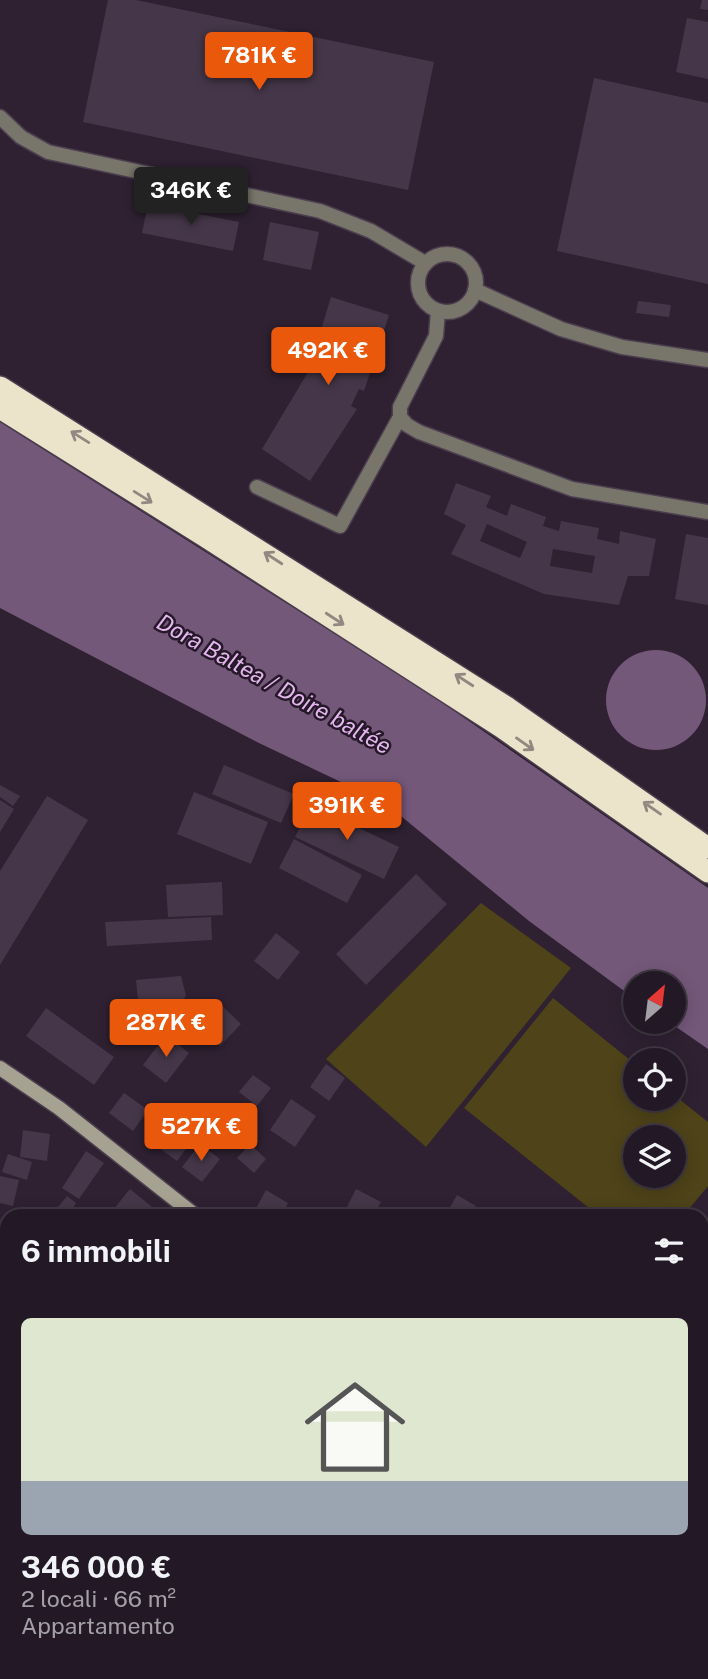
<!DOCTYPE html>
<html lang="it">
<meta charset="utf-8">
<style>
:root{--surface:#231926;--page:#2b222e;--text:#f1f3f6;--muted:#a3a0a7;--line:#403843;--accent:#ea580c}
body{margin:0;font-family:"Public Sans",sans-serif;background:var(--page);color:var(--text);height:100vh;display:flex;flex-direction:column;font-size:26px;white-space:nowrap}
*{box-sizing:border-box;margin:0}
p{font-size:23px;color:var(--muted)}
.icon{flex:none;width:38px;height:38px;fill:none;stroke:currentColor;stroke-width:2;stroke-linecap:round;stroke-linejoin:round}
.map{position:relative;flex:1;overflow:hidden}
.panel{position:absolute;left:0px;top:1209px;width:709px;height:471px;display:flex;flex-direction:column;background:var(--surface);border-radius:21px 21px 0 0;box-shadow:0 4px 18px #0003,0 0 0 2px var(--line)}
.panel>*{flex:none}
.needle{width:46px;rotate:28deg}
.controls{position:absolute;left:623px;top:971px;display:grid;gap:14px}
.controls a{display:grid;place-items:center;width:63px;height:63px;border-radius:50%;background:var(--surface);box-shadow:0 4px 18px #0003,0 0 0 2px var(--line);font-size:35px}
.price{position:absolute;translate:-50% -60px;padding:0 16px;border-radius:7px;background:var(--accent);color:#fff;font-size:23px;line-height:46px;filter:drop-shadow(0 2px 4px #0008)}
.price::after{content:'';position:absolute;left:50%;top:42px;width:21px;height:16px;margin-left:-10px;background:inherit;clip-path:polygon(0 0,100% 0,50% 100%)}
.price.current{background:#222;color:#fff}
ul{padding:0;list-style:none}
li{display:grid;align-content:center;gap:14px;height:371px;padding:0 21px}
li span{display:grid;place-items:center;height:217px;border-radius:10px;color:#555}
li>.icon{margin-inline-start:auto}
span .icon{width:126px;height:126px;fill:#fffc;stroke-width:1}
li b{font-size:30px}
h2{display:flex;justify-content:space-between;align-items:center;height:84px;padding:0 21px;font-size:30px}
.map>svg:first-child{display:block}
.pitch{fill:#4e4319;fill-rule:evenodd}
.water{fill:#74587a}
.building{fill:#453749;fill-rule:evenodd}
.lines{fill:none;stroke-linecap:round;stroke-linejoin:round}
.minor-casing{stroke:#4b3e4e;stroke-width:17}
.tertiary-casing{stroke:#4b3e4e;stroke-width:17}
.secondary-casing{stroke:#4b3e4e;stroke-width:17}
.motorway-casing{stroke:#4b3e4e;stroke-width:24}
.minor{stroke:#78756b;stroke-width:14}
.tertiary{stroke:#78756b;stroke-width:14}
.secondary{stroke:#a6a291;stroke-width:14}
.motorway{stroke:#ebe4ca;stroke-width:21}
.oneway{stroke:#928881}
.labels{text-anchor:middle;stroke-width:5;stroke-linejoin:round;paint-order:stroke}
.water-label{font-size:23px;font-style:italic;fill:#e4b6ee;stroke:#251828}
</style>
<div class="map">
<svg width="708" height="1679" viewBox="0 0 708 1679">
<rect width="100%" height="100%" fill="#2f2132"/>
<g class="pitch">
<path d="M481,903L571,968L426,1147L326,1059Z"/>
<path d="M553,998L635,1064V1099H674V1095L708,1122V1186L683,1216H599L464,1108ZM635,1138H674V1176H635Z"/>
</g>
<g class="water">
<path d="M0,422L430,694L708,888V1049L669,1022H674V984H635V999L529,921L385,803L259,743L0,608Z"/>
<circle cx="656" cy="700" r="50"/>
</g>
<g class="building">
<path d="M108,0H136L434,62L408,190L83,122Z"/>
<path d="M702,0H708V10L700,9Z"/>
<path d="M687,18L708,22V79L676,72Z"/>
<path d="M594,78L708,103V284L557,251Z"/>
<path d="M148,204L239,222L233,251L142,233Z"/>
<path d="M270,222L319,232L311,270L263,260Z"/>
<path d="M331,297L389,315L364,391L359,389L351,406L357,409L310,481L262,449L308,372Z"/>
<path d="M638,301L671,305L669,317L636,313Z"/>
<path d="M456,483L491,496L486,507L507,516L511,504L546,517L543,526L559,531L561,521L599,528L597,539L619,544L620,531L656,539L649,576H628L619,605L544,594L451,554L466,525L444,514ZM487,524L527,542L520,558L480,541ZM553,549L595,556L592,573L550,566Z"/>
<path d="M686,534L708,538V605L675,599Z"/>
<path d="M224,765L294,794L281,823L212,794Z"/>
<path d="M0,785L20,796L13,806L0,797Z"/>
<path d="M194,792L268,822L251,864L177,834Z"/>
<path d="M47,796L88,820L0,965V871Z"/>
<path d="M0,800L14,809L0,832Z"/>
<path d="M310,805L399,847L384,879L295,837Z"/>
<path d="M294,839L362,875L347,903L279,868Z"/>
<path d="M416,874L447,904L366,985L336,954Z"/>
<path d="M222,882L223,915L168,917L166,885Z"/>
<path d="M211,917L212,940L107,946L105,922Z"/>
<path d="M276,933L300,952L278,980L254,961Z"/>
<path d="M181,976L186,996L159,1028L141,1029L136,980Z"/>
<path d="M219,1003L241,1024L220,1046L198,1025Z"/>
<path d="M46,1008L114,1057L94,1085L26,1036Z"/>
<path d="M166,1035L189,1053L166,1083L143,1065Z"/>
<path d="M326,1064L345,1078L329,1101L310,1087Z"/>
<path d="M253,1075L271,1088L257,1106L239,1092Z"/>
<path d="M124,1093L148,1110L133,1131L109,1113Z"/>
<path d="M291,1099L316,1116L295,1147L270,1130Z"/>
<path d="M169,1110L198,1132L177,1161L147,1139Z"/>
<path d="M23,1130L50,1134L47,1161L20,1157Z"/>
<path d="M200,1144L220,1159L202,1182L182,1167Z"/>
<path d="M250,1144L266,1159L254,1173L237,1158Z"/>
<path d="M86,1151L104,1163L79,1199L62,1188Z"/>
<path d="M8,1154L32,1162L27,1180L2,1172Z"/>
<path d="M0,1176L19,1180L13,1206L0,1203Z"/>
<path d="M130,1189L157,1211L153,1216H120L113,1210Z"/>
<path d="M356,1189L381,1202L373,1216H349L344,1213Z"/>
<path d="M266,1190L288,1203L281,1216H252Z"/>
<path d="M457,1195L476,1206L470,1216H445Z"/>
<path d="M67,1196L76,1203L73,1208L84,1216H51Z"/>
<path d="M7,1288V1321L0,1317V1299Z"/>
<path d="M702,1439L708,1442V1468L704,1475L702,1474Z"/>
<path d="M702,1584L708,1585V1615H702Z"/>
<path d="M254,1673L264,1679L238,1678L240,1673Z"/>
<path d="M585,1673H615L612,1679H597Z"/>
<path d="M649,1673H664L661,1679H645Z"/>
</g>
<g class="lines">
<defs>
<g id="minor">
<path d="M400,417V407L436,336L438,311"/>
<path d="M257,487L340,526L400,417L407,425L419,432L572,489L708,512"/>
</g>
<g id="tertiary">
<path d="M0,117L21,137L48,152L320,211L371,231L425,263"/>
<circle cx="447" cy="283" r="29"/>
<path d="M475,290L561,329L622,347L708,360"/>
</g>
<g id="secondary">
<path d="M0,1068L59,1108L196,1216"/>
<path d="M702,1494L708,1497"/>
</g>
<g id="motorway">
<path d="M0,387L508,708L708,848"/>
<path d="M0,408L206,537L501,727L708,872"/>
</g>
</defs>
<use href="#minor" class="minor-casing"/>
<use href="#tertiary" class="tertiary-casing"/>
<use href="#secondary" class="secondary-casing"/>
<use href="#motorway" class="motorway-casing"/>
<use href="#minor" class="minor"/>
<use href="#tertiary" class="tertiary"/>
<use href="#secondary" class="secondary"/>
<use href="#motorway" class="motorway"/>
</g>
<defs><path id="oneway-shaft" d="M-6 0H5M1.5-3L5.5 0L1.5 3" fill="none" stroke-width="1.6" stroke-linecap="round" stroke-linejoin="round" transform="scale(1.75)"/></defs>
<g class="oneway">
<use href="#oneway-shaft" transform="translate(80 437) rotate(-148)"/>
<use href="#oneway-shaft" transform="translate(143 497) rotate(32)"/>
<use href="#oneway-shaft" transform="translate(273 558) rotate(-147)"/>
<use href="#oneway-shaft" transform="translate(335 619) rotate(33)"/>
<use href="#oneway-shaft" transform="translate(464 680) rotate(-147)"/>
<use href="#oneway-shaft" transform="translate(525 744) rotate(35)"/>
<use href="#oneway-shaft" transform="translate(652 808) rotate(-145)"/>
</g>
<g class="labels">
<g class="water-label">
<text transform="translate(274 684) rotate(29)" y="8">Dora Baltea / Doire baltée</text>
</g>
</g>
</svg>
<div class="controls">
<a><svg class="needle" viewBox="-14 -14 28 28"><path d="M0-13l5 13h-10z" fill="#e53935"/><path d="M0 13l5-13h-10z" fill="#a3a0a7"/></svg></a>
<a><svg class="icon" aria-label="locate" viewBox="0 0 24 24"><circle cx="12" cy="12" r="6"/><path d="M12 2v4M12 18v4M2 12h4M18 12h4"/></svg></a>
<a><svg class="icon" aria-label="layers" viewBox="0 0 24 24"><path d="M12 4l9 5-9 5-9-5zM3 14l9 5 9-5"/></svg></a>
</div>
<b class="price" style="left:259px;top:92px">781K €</b>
<b class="price current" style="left:191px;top:227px">346K €</b>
<b class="price" style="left:328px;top:387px">492K €</b>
<b class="price" style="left:347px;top:842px">391K €</b>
<b class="price" style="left:166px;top:1059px">287K €</b>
<b class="price" style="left:201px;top:1163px">527K €</b>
<section class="panel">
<h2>6 immobili<svg class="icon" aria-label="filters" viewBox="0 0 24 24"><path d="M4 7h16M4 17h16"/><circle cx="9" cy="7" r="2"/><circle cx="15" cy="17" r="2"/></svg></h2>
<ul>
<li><span style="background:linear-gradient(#dfe7d0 75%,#9aa5b1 0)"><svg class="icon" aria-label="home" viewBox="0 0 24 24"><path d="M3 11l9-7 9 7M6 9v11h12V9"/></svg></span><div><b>346 000 €</b><p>2 locali · 66 m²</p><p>Appartamento</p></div></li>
</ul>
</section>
</div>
